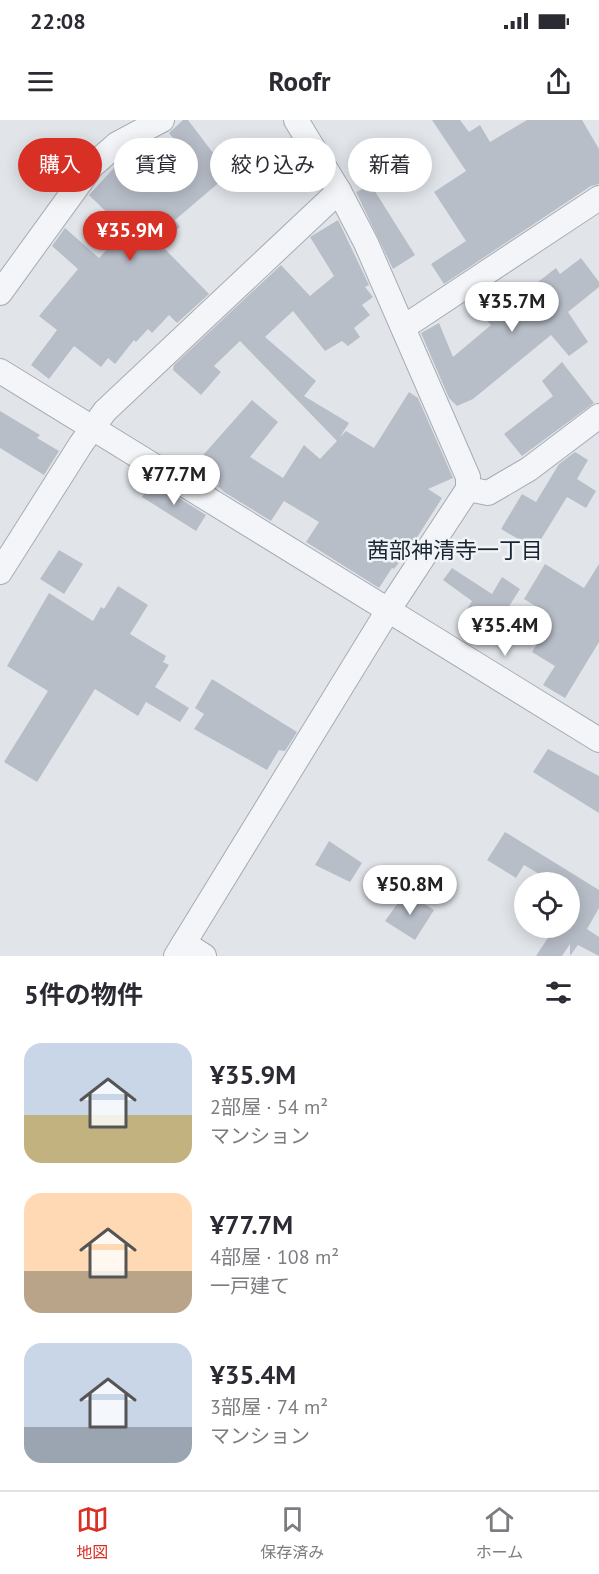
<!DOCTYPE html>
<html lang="ja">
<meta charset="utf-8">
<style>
:root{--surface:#fff;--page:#f7f7f7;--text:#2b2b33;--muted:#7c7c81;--line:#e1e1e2;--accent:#d93025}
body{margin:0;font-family:"PT Sans","Noto Sans JP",sans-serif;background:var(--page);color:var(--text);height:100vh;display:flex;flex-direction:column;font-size:22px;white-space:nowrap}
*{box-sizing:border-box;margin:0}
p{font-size:20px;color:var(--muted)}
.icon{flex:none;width:33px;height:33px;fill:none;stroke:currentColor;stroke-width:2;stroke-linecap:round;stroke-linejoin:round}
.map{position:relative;height:836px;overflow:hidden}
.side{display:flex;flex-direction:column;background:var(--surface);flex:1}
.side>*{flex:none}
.hud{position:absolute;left:18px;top:18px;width:564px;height:54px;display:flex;gap:12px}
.tools{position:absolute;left:514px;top:752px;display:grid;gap:12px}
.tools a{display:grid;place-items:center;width:66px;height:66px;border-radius:50%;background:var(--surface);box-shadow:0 3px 15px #0003;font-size:30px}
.price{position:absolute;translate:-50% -51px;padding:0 14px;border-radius:21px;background:#fff;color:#222;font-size:20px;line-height:39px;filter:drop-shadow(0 2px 3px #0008)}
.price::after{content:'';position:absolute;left:50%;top:36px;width:18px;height:14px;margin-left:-9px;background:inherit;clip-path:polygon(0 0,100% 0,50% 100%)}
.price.selected{background:var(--accent);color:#fff}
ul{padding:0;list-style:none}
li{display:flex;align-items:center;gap:18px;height:150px;padding:0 24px}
li span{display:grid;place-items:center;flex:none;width:168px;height:120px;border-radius:18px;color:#555}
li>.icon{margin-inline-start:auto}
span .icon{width:72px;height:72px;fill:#fffc;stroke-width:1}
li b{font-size:26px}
h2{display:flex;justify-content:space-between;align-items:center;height:72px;padding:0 24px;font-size:26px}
.chip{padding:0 21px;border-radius:27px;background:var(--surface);box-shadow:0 3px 15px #0003;font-size:21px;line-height:54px}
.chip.selected{background:var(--accent);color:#fff}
.status{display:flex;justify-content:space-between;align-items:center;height:42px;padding:0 30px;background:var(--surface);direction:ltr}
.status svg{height:16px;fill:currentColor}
header{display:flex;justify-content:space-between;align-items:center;height:78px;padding:0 24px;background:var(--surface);font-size:27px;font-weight:600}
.menu{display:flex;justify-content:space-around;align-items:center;height:84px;border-top:2px solid var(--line);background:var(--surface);font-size:16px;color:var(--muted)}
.menu a{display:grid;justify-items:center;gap:3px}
.menu .selected{color:var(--accent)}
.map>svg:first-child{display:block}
.building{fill:#b8bec8}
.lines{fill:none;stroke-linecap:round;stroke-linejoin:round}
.street-casing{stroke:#a6acb5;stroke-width:26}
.street{stroke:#f4f5f8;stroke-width:24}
.labels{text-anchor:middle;stroke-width:5;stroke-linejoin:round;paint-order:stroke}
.neighbourhood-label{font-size:22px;fill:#1a2433;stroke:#f0f4f7}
</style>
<div class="status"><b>22:08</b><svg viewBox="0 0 49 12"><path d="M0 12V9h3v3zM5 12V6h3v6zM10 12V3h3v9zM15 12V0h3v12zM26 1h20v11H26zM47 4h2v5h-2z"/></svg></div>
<header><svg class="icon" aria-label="menu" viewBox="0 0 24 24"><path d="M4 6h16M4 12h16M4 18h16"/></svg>Roofr<svg class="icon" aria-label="share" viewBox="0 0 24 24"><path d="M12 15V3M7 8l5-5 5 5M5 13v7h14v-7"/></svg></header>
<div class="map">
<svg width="599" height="836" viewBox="0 0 599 836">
<rect width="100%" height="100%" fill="#e1e5ea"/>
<g class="building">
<path d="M183,0H188L229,54L175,100L180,107L159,123L209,174L177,203L169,195L152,213L148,209L136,222L134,220L115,244L108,238L101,247L74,226L49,259L31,245L57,210L39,196L78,149L52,126L65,108L99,138L125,110L89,75L125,36L154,71L192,41L169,13Z"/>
<path d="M432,0H460L469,12L480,5L490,22L527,0H582L599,29V64L591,66L444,164L431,144L466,121L434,72L466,51Z"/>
<path d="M371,65L415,135L393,149L356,72Z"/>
<path d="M338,100L369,165L365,167L373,177L362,185L370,195L354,208L360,217L348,226L342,221L325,231L293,191L265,217L316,261L304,276L349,303L340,317L346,311L374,328L409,272L418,278L453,358L428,369L442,378L411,427L394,449L392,448L379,468L306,422L319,402L284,381L271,401L224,372L218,366L220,364L196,343L252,280L278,302L250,337L283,358L304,325L320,339L337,321L240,221L214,246L221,252L201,275L173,250L174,245L281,145L310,176L334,156L310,117Z"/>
<path d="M581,138L599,162V167L568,192L588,222L569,236L551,215L473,279L457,286L449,278L421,213L439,203L453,237L491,205L470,180L488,168L513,198L543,176L534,165L556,148L560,154Z"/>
<path d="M562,242L594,283L522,336L504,314L553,276L542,261Z"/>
<path d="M0,291L40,315L37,318L59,331L44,355L0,328Z"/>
<path d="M575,332L588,340L577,359L596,371L586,388L567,377L535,429L501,409L522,374L536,382L559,344Z"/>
<path d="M152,361L206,395L196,411L142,377Z"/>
<path d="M59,430L83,444L64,474L40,459Z"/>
<path d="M545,444L584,468L599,444V522L565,578L543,565L555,546L532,532L542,516L537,513L549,494L524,479Z"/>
<path d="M452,448L492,474L502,457L520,469L487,521L458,504L472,481L443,460Z"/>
<path d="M118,466L148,485L130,514L166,536L163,542L169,545L155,567L189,588L180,602L146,582L138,596L95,569L37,662L4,642L48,571L7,546L49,473L93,501L101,487L104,489Z"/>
<path d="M212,559L297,612L285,631L279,630L267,650L194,609L204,594L195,588Z"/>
<path d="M548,629L599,656V693L533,652Z"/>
<path d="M505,712L599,770V788L587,809L599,817V836L578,825L570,836V824L562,836H536L553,810L548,807H570V762H553L524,745L516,758L487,740Z"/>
<path d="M329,721L362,743L350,762L315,745Z"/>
<path d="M406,772L434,790L415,820L385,801Z"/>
</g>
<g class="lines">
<defs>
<g id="street">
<path d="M296,0L339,71L366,123L468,357V369"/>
<path d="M0,173L92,46L117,24L162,0"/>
<path d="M404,207L599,78"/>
<path d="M0,251L599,620"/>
<path d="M0,452L81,324L105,291L339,71"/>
<path d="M184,823L204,836"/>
<path d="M176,836L389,489L468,369L488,373L529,349L599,296"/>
</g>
</defs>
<use href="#street" class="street-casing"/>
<use href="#street" class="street"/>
</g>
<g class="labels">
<g class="neighbourhood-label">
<text x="455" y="438">茜部神清寺一丁目</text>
</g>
</g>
</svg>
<div class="tools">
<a><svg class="icon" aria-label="locate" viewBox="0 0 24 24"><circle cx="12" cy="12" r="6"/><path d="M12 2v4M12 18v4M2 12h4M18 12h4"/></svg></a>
</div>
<b class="price selected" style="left:130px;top:142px">¥35.9M</b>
<b class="price" style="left:512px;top:213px">¥35.7M</b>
<b class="price" style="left:174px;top:386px">¥77.7M</b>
<b class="price" style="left:505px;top:537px">¥35.4M</b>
<b class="price" style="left:410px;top:796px">¥50.8M</b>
<div class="hud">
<a class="chip selected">購入</a>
<a class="chip">賃貸</a>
<a class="chip">絞り込み</a>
<a class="chip">新着</a>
</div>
</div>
<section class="side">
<h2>5件の物件<svg class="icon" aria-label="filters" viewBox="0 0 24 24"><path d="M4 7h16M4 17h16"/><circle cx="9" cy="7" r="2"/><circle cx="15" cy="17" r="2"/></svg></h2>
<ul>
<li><span style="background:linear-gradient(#c9d6e8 60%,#c2b280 0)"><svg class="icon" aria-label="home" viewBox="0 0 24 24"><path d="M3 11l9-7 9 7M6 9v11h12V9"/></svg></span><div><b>¥35.9M</b><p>2部屋 · 54 m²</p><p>マンション</p></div></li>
<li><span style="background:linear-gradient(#ffd9b3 65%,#b9a48a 0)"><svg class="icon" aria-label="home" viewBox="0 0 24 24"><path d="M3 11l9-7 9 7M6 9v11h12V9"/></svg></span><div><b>¥77.7M</b><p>4部屋 · 108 m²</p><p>一戸建て</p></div></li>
<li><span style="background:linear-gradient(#c9d6e8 70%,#9aa5b1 0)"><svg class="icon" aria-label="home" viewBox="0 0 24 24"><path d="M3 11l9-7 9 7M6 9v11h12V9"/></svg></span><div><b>¥35.4M</b><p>3部屋 · 74 m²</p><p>マンション</p></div></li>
</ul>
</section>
<nav class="menu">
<a class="selected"><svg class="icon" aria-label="map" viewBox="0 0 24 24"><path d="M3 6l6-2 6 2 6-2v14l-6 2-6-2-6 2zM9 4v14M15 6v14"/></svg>地図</a>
<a><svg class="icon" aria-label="saved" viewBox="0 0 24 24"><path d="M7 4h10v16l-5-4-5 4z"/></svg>保存済み</a>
<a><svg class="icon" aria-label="home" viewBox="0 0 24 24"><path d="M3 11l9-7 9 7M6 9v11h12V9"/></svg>ホーム</a>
</nav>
